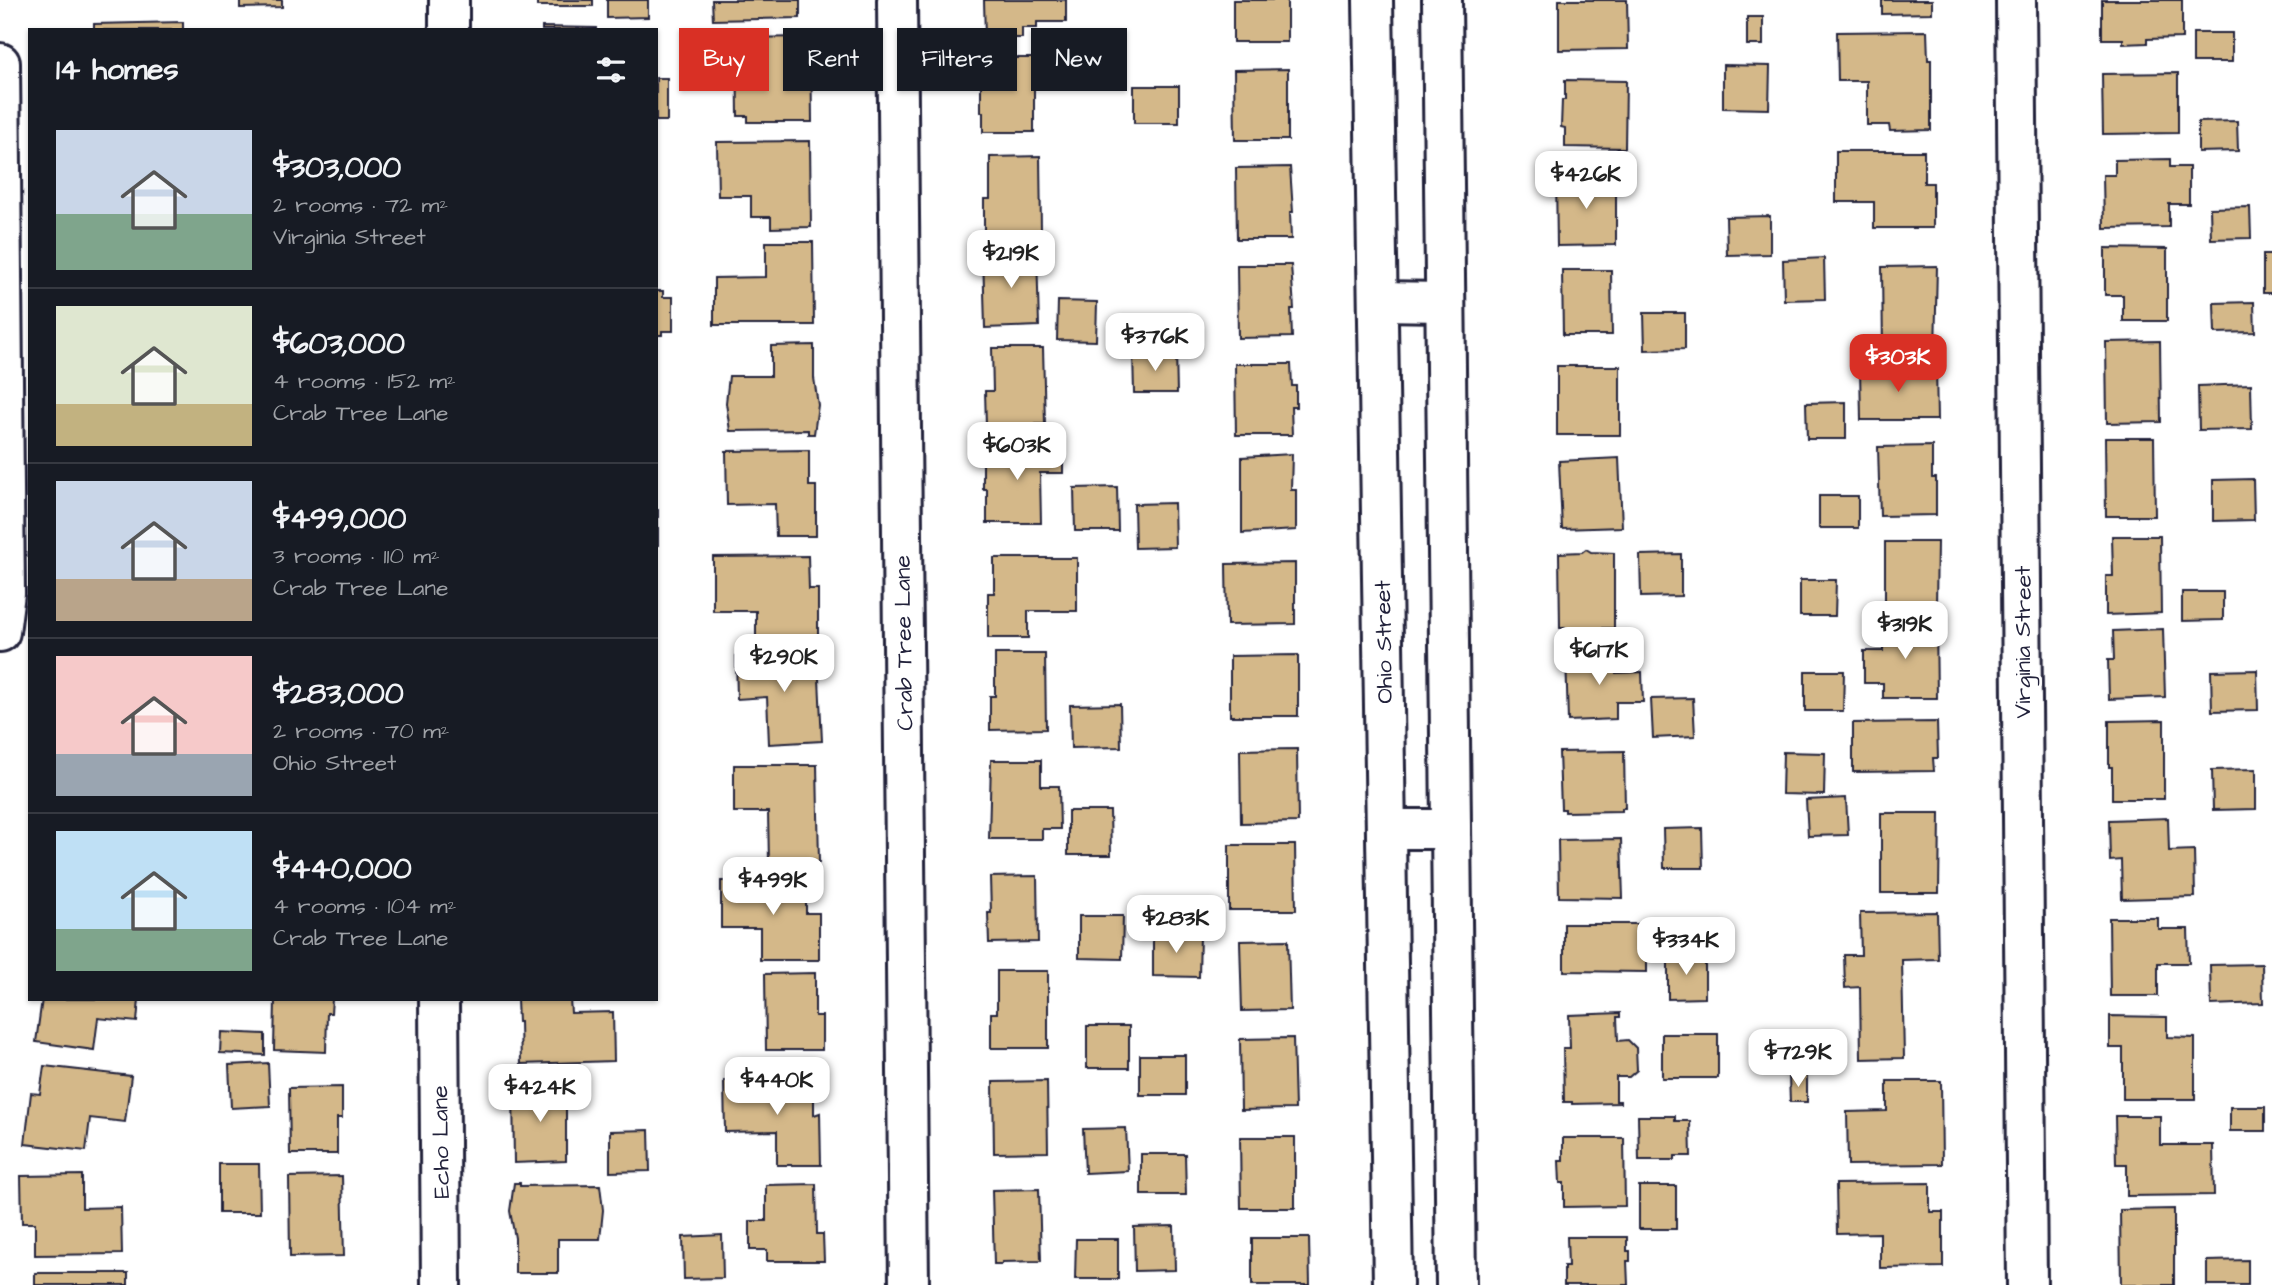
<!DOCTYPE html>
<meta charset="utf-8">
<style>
:root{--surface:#171b24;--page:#20242c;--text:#f1f3f6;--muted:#9ea1a6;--line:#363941;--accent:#d93025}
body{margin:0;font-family:"Architects Daughter",sans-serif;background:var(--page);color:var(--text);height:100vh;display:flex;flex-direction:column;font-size:26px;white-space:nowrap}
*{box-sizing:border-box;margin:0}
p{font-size:23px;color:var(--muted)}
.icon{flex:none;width:38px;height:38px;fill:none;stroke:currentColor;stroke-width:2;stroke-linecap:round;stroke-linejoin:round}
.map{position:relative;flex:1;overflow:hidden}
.sheet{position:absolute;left:28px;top:28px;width:630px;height:973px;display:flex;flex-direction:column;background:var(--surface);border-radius:0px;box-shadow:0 2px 5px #0004}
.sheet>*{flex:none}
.guide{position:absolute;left:679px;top:28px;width:665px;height:63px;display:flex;gap:14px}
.price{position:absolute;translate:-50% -60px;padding:0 16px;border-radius:14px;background:#fff;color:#222;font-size:23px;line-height:46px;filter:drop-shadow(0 2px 4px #0008)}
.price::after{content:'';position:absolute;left:50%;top:42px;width:21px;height:16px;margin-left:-10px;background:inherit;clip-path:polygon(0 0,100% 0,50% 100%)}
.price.current{background:var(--accent);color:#fff}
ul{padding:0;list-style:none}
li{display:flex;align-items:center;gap:21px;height:175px;padding:0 28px}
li+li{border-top:2px solid var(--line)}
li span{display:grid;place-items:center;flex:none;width:196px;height:140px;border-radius:0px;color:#555}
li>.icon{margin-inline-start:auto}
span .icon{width:84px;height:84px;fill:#fffc;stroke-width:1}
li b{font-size:30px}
h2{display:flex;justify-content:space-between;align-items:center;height:84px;padding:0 28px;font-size:30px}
.chip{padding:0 24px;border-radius:0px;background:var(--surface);box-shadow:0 2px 5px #0004;font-size:24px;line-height:63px}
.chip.current{background:var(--accent);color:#fff}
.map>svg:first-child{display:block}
.building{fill:#d4b889;stroke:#22223b;stroke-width:2}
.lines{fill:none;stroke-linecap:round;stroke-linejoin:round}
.street-casing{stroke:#22223b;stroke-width:44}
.secondary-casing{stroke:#22223b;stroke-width:44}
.street{stroke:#fff;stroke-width:38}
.secondary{stroke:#fff;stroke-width:38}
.labels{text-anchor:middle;stroke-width:5;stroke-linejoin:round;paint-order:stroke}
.street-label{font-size:23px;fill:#22223b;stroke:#fff}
</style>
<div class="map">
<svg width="2272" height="1285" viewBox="0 0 2272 1285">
<rect width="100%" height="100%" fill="#fff"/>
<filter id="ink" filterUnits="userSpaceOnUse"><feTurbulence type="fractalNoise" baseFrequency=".0143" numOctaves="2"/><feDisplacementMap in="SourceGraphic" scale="14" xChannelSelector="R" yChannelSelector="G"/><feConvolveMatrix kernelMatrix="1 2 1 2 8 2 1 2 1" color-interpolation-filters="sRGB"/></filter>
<g filter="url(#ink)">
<g class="building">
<path d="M240,0H282V7L240,8Z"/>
<rect x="537" y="0" width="56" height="6"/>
<path d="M607,0H648V17L607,18Z"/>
<path d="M712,0H800V18L713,20Z"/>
<path d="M984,0H1066V22H1037V28H1022V38H985Z"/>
<rect x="1233" y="0" width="54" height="42"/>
<path d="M1559,0H1627L1628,49L1559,50Z"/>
<path d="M1882,0H1932V13L1882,14Z"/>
<path d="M2102,0H2182V38L2147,39V43L2123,44V39H2102Z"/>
<rect x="1747" y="17" width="16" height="28"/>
<path d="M183,22V30H94V24Z"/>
<path d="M363,27V30H304V28Z"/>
<path d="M542,27L596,28V30H542Z"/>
<path d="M1927,31L1928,60H1931V130L1890,131L1889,125H1867V81H1838L1837,32Z"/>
<rect x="2193" y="33" width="39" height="29"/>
<path d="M811,37L812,122H748V116H738L737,38Z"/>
<path d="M983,58H1034V132H983V112H981V70H983Z"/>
<path d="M1723,65L1770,66L1769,109L1723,108Z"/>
<path d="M1288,69V140H1235L1234,70Z"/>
<path d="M2178,73V133L2103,134L2102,74Z"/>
<rect x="656" y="78" width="11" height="43"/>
<path d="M1565,80L1626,81L1625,148L1565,147V128L1561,127L1562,100H1565Z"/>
<rect x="1134" y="86" width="45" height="37"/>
<path d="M2237,121L2238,151L2198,152V122Z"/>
<path d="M810,141L811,227L771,228V217H751V196H718L717,142Z"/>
<path d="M1836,151H1924V183H1933V228H1874V202H1836Z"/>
<path d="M1040,156L1041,231H984V199H990V157Z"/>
<path d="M2170,159V167H2189V204H2169V227L2104,228L2103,175H2115V160Z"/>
<path d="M1290,167L1293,212H1290L1291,239H1237L1236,168Z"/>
<path d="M1556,177H1616V245L1557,246Z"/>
<path d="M2250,207L2251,238L2211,239L2210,208Z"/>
<path d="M1770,216V254L1727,255L1726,217Z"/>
<path d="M766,242H813L814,325H714V278L766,277Z"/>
<path d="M2105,248L2167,249V321H2123V295H2105Z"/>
<path d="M1037,252L1039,326L985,328L983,253Z"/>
<rect x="2263" y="255" width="9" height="38"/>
<path d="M1824,258L1825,299L1784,300L1783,260Z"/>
<path d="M1237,265H1291L1294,309H1291L1292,337L1238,338Z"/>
<path d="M1937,266L1935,352H1883L1882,267Z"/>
<path d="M1562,270H1611L1612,335H1563Z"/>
<path d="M656,291H663V297H673V331H662V335H656Z"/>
<path d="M1058,301L1097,302L1096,341L1057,340Z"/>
<path d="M2254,302L2255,332L2215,333L2214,303Z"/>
<path d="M1644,313H1685V349L1645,350Z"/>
<path d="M2160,341L2161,422L2107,423L2106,342Z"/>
<path d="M814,345V378L818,405L814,434H808V430L730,431L726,403L729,376H771V346Z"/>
<path d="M992,348H1043L1045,424L986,425L985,391H993Z"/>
<path d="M1133,352H1176L1177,393H1134Z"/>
<path d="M1235,364H1291L1292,386H1296V407H1291L1292,435H1236Z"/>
<rect x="1557" y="366" width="63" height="69"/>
<path d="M1860,367H1936L1937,420H1861Z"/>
<path d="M2251,384L2252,429L2199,430L2198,386Z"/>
<path d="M1846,402V439H1807L1806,403Z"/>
<path d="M2105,438H2154L2155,516H2106Z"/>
<path d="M1932,446V478H1936V515L1880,516L1878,447Z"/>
<path d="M983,448H1041V451H1063V473H1040L1041,523H987V489H983Z"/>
<path d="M809,450V486H816V536H776L775,504L727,505L726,451Z"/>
<path d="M1292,454L1291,490H1296V530L1242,533V457Z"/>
<path d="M1619,458L1622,527L1562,529L1559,461Z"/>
<path d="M2253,479L2254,520L2213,521V480Z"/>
<path d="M1117,487L1118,531H1075L1074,488Z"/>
<rect x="1819" y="496" width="39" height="32"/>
<path d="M1174,503L1175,547L1135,548L1134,504Z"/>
<rect x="656" y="510" width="2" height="35"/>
<path d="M2112,536H2160L2161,613L2106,615V576H2113Z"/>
<path d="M1885,542H1937L1936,606H1885Z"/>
<path d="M1586,549L1591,552L1614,553V628H1560L1559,553L1582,552Z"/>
<path d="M1681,554V596L1641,597L1640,555Z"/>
<path d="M808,556L809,589H818V642L756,643V611H713V557Z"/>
<path d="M994,558H1077V611H1028V638H988V593H994Z"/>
<path d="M1295,563V624L1227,625L1226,564Z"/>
<path d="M1800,580H1836L1835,616H1800Z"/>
<path d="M2182,592H2223V620L2182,621Z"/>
<path d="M1883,622H1936L1937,698H1883V683H1864V651H1883Z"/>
<path d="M2163,629L2165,697L2109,699L2108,660H2114L2113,631Z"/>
<path d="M781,654L818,658L822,741L769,744L767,697L737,699L736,655Z"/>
<path d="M995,654H1045L1046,729L990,730V696H995Z"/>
<path d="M1616,654V673L1642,672L1643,702H1616V719L1568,721L1566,655Z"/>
<path d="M1298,655V716H1230V656Z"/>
<path d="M2257,670L2258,710L2212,711L2211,671Z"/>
<path d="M1805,671H1844L1843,711H1805Z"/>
<path d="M1693,698L1695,736L1653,738L1651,699Z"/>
<path d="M1120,704L1121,747L1071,748L1070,705Z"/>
<path d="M2164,720V799H2112V767H2109V721Z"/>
<path d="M1937,722L1938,758H1933L1934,771L1853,772V723Z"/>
<path d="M1297,749L1298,822L1241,823L1240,750Z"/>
<path d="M1624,751L1625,808H1622V811L1565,812V809H1561L1559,752Z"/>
<path d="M1783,752L1825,753L1824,795L1782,794Z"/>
<path d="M991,760H1041V786H1059L1060,829H1042V839H989Z"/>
<path d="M734,765H817L819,862L769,863L768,812H734Z"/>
<path d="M2256,769V809L2213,810L2212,770Z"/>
<path d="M1846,798L1848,835L1808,836L1806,800Z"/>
<path d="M1068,811H1110L1111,855H1068Z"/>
<path d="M1881,813H1940L1939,893H1881Z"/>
<path d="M2168,818L2169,851L2194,850L2195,897L2122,899L2121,860L2110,861L2109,820Z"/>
<path d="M1702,828L1703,868H1664L1663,829Z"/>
<path d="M1621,839L1623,898L1559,897L1558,840Z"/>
<path d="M1229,845H1295L1296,910H1229Z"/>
<path d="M1037,876L1038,942L989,943L988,913H991L990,877Z"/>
<path d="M721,881H806V913H819V960H760V928H721Z"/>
<path d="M1937,912L1938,959L1902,960L1904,1058L1861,1059L1860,987L1845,988L1844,955H1861L1860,913Z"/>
<path d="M1079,916H1123L1122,959L1079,958Z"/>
<path d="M2109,918H2158V929H2188L2189,963H2158V996H2110Z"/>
<path d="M1564,924H1647V972L1564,971Z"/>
<path d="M1153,934L1200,935L1199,977L1153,976Z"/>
<path d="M1288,940L1290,1010L1242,1011L1240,941Z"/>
<path d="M1705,954V998L1668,999V955Z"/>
<path d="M2262,964L2263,1003L2211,1005L2210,965Z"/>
<path d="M997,971H1048V1048H991V1013H997Z"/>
<path d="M815,973V1016H822V1050H766L765,974Z"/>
<path d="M42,999H139L137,1022L98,1018L94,1050L36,1042Z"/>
<path d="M275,999H332L331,1013H327L326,1052L274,1050Z"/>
<path d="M517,999H570L571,1013L613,1012L614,1061L521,1064L520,1022H518Z"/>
<path d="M1620,1013V1017H1617L1618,1041L1628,1040L1636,1048L1637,1070L1629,1077H1616V1101H1620V1103L1572,1104V1102H1564L1563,1048H1570L1569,1015Z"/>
<path d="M2110,1016L2167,1017V1037L2195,1038V1099H2123V1048H2110Z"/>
<rect x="1087" y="1026" width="42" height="42"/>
<path d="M221,1032L265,1034V1055L220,1053Z"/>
<rect x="1662" y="1034" width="56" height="44"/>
<path d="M1293,1038L1295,1109L1241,1110L1240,1039Z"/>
<rect x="1140" y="1055" width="45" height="40"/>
<path d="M268,1063L270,1106L231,1108L229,1065Z"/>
<path d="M44,1066L131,1076L125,1122L90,1118L86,1151L25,1144L31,1093L40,1094Z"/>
<path d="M1807,1075V1102H1790L1789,1076Z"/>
<path d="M724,1081H814V1115L820,1113L821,1165H777V1131L725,1132Z"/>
<path d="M1047,1081L1048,1152L994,1153L993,1082Z"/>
<path d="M1887,1081H1941L1942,1164L1848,1165L1847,1112L1887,1111Z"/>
<path d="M513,1086H566V1161L514,1163Z"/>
<path d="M342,1087V1118H337V1154H290L289,1088Z"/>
<rect x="2230" y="1107" width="35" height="24"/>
<path d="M1638,1116H1675V1121H1690L1691,1156H1675V1160H1639Z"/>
<path d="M2115,1116H2160V1145H2213L2214,1195L2127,1196V1164H2116Z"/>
<path d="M1126,1128L1128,1171L1085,1173L1083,1129Z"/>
<path d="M649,1130L650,1171L610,1172V1131Z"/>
<path d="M1240,1137H1295V1208H1241Z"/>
<path d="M1563,1138H1624L1625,1206L1564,1207V1183H1560L1559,1161H1563Z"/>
<path d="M1141,1154H1185L1186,1195H1141Z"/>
<path d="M219,1164H259L260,1213H219Z"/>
<path d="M82,1175V1208L121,1207L122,1254L35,1255V1223H22L21,1176Z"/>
<path d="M342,1176L344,1256L290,1257L289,1177Z"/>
<path d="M514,1183H520V1186L600,1185L603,1210L600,1239H558V1273H515V1238L510,1211Z"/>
<path d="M1930,1183V1212H1943V1267L1880,1268V1233L1837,1234L1836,1184Z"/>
<path d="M816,1184L817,1234H823L824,1261H767V1250H750V1221H766V1185Z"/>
<rect x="1639" y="1186" width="37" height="43"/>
<path d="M1039,1189L1041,1261L1002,1262V1264H994L992,1190Z"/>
<path d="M2174,1209V1285H2121L2120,1210Z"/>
<path d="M1174,1226L1175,1270L1135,1271L1134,1227Z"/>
<path d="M722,1235L723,1278L684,1279L683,1237Z"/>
<path d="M1567,1237H1627V1251H1630V1261H1627L1628,1285H1564V1266H1568Z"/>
<path d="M1252,1238H1309L1310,1285H1252Z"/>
<path d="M1076,1239H1118V1279H1075Z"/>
<path d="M2248,1260V1285H2207V1261Z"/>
<rect x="35" y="1273" width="93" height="12"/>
</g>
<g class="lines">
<defs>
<g id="street">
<path d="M449,0V30"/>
<path d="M897,0L909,1285"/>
<path d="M2016,0L2027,1285"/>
<path d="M0,63L5,593L0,632"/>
<path d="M439,999L441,1285"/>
</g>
<g id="secondary">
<path d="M1373,0L1393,1285"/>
<path d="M1442,0L1456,1285"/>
<path d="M1378,301L1445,302"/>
<path d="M1386,829H1451"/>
</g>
</defs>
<use href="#street" class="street-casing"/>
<use href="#secondary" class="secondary-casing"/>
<use href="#street" class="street"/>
<use href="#secondary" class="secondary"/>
</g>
</g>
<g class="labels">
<g class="street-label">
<text transform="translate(1383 642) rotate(-91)" y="8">Ohio Street</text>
<text transform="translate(2022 642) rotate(-90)" y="8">Virginia Street</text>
<text transform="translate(903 643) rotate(-91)" y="8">Crab Tree Lane</text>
<text transform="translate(440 1142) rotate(-91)" y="8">Echo Lane</text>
</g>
</g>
</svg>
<b class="price" style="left:1586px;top:211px">$426K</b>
<b class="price" style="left:1011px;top:290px">$219K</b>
<b class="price" style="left:1155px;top:373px">$376K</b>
<b class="price current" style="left:1898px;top:394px">$303K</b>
<b class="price" style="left:1017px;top:482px">$603K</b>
<b class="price" style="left:1905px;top:661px">$319K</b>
<b class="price" style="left:1599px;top:687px">$617K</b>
<b class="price" style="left:784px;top:694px">$290K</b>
<b class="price" style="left:773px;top:917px">$499K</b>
<b class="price" style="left:1176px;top:955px">$283K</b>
<b class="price" style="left:1686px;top:977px">$334K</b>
<b class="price" style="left:1798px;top:1089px">$729K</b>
<b class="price" style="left:777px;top:1117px">$440K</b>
<b class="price" style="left:540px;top:1124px">$424K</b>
<div class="guide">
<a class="chip current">Buy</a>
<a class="chip">Rent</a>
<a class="chip">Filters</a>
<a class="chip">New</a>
</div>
<section class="sheet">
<h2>14 homes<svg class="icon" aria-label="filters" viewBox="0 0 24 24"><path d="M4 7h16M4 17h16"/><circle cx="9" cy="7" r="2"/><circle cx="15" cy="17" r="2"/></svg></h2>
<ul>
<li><span style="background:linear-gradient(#c9d6e8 60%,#7fa58c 0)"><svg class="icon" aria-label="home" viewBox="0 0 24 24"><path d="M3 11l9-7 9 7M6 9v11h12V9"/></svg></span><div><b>$303,000</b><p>2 rooms · 72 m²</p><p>Virginia Street</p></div></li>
<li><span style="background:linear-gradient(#dfe7d0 70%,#c2b280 0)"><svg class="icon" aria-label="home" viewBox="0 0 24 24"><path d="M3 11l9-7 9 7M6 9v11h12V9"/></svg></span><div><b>$603,000</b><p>4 rooms · 152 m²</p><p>Crab Tree Lane</p></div></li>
<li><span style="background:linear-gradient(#c9d6e8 70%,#b9a48a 0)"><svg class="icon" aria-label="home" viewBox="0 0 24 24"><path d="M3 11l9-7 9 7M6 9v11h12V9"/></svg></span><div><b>$499,000</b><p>3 rooms · 110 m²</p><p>Crab Tree Lane</p></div></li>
<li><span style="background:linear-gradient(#f6c9c9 70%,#9aa5b1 0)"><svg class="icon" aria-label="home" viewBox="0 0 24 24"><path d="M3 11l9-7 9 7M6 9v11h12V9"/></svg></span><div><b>$283,000</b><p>2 rooms · 70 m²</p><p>Ohio Street</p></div></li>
<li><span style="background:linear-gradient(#bfe0f5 70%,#7fa58c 0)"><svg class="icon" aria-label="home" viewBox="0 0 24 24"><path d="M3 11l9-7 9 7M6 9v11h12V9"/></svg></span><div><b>$440,000</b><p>4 rooms · 104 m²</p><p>Crab Tree Lane</p></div></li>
</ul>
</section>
</div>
